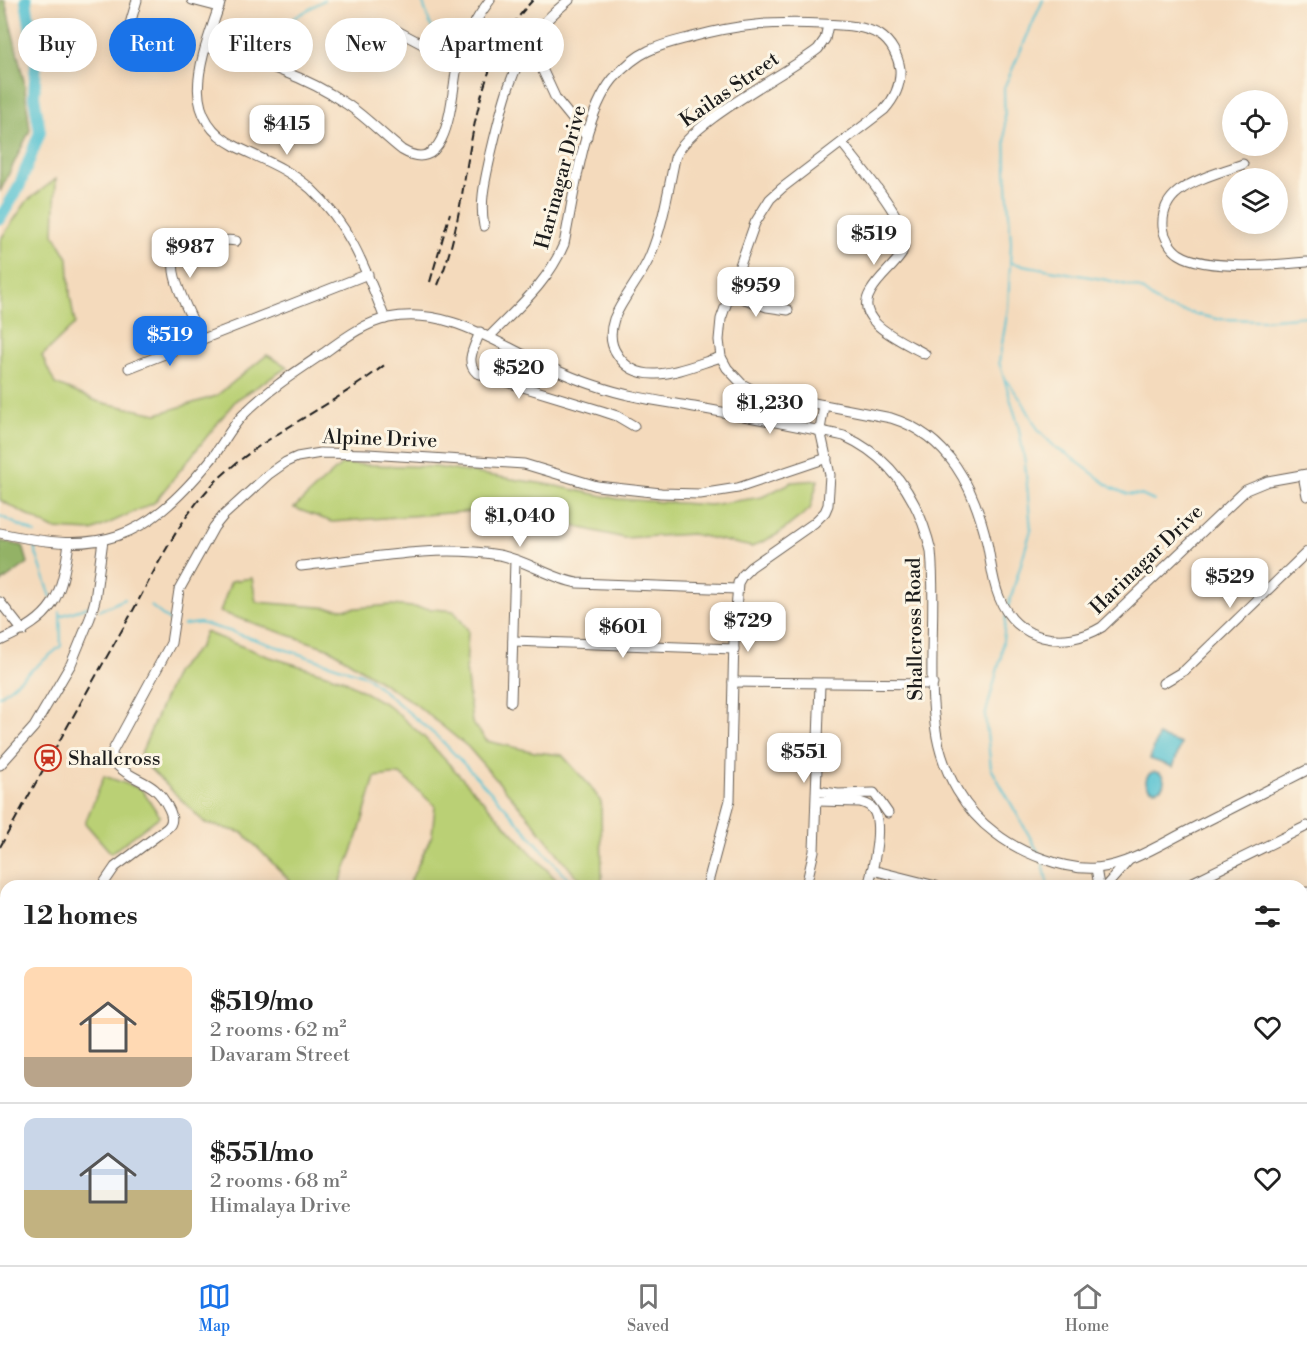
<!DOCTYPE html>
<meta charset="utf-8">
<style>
:root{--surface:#fff;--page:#f6f6f6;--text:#222;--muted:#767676;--line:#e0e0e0;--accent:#1a73e8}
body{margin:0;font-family:"Libre Bodoni",serif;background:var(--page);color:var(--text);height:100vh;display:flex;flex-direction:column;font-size:22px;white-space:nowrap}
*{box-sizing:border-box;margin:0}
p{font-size:20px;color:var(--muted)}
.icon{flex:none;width:33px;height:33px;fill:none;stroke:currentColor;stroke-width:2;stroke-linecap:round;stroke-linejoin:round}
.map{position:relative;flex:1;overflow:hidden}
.side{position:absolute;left:0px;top:880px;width:1308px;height:386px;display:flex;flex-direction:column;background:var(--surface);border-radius:18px 18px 0 0;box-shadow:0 3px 15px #0003}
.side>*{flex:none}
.guide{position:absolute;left:18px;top:18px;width:600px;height:54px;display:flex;gap:12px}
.fabs{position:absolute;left:1222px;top:90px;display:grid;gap:12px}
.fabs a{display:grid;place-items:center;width:66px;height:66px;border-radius:50%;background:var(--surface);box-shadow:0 3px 15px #0003;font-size:30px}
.price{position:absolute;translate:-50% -51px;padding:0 14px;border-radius:12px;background:#fff;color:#222;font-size:20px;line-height:39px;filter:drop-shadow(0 2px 3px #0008)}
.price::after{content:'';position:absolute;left:50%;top:36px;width:18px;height:14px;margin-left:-9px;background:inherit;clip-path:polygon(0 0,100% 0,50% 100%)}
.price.selected{background:var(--accent);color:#fff}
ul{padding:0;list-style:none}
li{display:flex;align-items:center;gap:18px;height:150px;padding:0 24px}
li+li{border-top:2px solid var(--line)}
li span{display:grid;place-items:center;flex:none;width:168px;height:120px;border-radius:12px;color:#555}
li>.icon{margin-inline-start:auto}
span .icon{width:72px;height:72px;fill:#fffc;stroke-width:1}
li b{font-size:26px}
h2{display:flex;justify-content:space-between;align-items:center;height:72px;padding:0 24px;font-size:26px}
.chip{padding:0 21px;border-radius:27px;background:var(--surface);box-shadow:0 3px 15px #0003;font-size:21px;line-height:54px}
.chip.selected{background:var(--accent);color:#fff}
.tab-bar{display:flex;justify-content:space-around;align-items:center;height:84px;border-top:2px solid var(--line);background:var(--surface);font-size:16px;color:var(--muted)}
.tab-bar a{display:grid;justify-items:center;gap:3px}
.tab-bar .selected{color:var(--accent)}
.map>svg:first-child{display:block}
.built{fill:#f5d3c1}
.green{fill:#bad075;stroke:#6b7648;stroke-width:1.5}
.forest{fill:#93b266;stroke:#586741;stroke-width:1.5}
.water{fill:#57c2d2;stroke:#3a6f77;stroke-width:1.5}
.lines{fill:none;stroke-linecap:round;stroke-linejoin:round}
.stream{stroke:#57c2d2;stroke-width:2}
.river{stroke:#57c2d2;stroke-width:12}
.minor-casing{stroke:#685e54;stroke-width:11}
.minor{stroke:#fff;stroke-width:9}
.rail{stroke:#1c1c1c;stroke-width:2;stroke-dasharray:9 4.5;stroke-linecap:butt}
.labels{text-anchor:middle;stroke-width:6;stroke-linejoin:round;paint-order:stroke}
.street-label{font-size:20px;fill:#1c1c1c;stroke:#fcf5e5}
.poi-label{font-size:20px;fill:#1c1c1c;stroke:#fcf5e5;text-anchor:start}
</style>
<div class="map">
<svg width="1307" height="1265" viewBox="0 0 1307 1265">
<rect width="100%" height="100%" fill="#fcf5e5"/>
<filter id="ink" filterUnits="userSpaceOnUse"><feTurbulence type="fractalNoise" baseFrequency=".0167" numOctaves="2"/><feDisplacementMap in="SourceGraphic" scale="12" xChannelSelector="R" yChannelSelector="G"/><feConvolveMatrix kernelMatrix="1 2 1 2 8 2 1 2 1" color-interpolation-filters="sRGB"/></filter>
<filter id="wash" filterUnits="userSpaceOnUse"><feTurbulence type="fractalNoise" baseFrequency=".008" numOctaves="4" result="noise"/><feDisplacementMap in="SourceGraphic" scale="24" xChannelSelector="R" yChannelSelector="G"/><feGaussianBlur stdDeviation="1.35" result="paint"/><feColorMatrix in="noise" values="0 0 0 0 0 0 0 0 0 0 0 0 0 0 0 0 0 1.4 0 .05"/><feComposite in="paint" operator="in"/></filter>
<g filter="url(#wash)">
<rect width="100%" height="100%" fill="#f4dabc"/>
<path class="built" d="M1307,967V1183L1302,1182V969Z"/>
<g class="green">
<path d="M56,179L54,234L68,258L70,295L75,324L42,356L55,384L99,402L157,414L216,396L267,355L288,367L236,400L154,503L92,531L53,529L0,500V240L27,201Z"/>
<path d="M342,464L435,467L551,485L618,499L710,505L762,497L792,482L818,480L810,509L778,534L752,547L692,534L624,538L501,509L332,522L294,508Z"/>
<path d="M252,578L256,602L345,609L391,605L454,611L468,630L466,669L472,723L487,741L535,752L562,755L591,787L601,802L602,886H591L574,874L528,816L468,747L414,703L330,649L220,612L231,581Z"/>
<path d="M205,632L267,656L342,679L389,706L424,737L562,886H408L432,835L435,806L400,774L375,777L358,836L339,886H295L243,833L205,823L139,758L176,671L200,646Z"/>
<path d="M104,776L141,789L160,816L111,853L85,823Z"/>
<path d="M6,918V1008L0,1006V928Z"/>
<path d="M550,1260H704L708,1265H563Z"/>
</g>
<g class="forest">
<path d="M0,0H5L24,81L30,130L0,192Z"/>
<path d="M0,541L23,546L28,563L0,583Z"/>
<path d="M0,1035L6,1037V1208L0,1206Z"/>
<path d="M0,1233L6,1235V1260H61L73,1265H0Z"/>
<path d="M127,1260H468L470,1261L468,1265H129L127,1264Z"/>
</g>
<g class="water">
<path d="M1158,736L1181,744L1173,767L1150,759Z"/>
<circle cx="1155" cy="781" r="9"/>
</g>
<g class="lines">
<g class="stream">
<path d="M422,0L430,24L440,42"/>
<path d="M259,39L324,0"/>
<path d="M1011,263L1107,280L1139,288L1164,307L1217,319L1263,320L1307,316"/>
<path d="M1006,380L1022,401L1039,431L1057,449L1067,454L1112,488L1127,494L1141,495L1154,501"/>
<path d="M0,516L35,533"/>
<path d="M34,547L51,597"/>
<path d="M151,606L171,622"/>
<path d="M1008,607L1031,530L1025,463L1018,424L999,362L1008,308L1011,243L1006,169L1004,88L1043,0"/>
<path d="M100,610L125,599"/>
<path d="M1006,615L1001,657L985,716L991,768L1040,855"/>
<path d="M60,616L88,607"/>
<path d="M184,625L200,623L229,631L366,676L441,740L505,807L574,886"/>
<path d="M0,696L61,646L60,612"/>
<path d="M1043,863L1048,886"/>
<path d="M0,1019L6,1021"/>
<path d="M113,1260L114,1265"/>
<path d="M511,1260L520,1265"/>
<path d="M478,1265L481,1260"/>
</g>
<path class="river" d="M0,219L19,187L40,132L34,96L36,64L26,0"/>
</g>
</g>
<g filter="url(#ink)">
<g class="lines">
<defs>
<g id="minor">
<path d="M192,0L219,7"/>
<path d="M221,0C205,51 173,114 235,146C261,159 289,169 311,189C350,225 366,270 385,319"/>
<path d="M388,26L458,63"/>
<path d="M530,43L556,99L587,137"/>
<path d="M206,47C256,61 305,75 348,105C367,118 383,135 402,150C452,180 451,88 458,62C464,39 476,19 490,0"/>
<path d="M128,49L127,34L137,0"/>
<path d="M842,143C859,165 896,208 903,232C906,240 904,247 901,255C892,268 879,277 871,291C851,322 905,342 925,354"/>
<path d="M1243,164C1222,172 1197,178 1179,191C1167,200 1162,213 1163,227C1164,237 1171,249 1179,254C1205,271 1277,265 1307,262"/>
<path d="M484,226C479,201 486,177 491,153C501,111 510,68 536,33C545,20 557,10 569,0"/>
<path d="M731,294L767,307L788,310"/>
<path d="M480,332C475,346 464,362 477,373L602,411L617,416L634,426"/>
<path d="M489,337C519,306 547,284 564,244C574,196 583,116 613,79C623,68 635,57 648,51C662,44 677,41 692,37C738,24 774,22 822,24C841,25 863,25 880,35C891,42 898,56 900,69C901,85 895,98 884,110L782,188L770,199L755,223L721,319L719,340L721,357L727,368L742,384L757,392L891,418C949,436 974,487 987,543C991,561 992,580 999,597C1016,641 1064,650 1102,627L1246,490L1268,481L1307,474"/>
<path d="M202,340C196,326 167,274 175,261C179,255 193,252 200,249C211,244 223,238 236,241"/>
<path d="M721,357C689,366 640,392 617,354C610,344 610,331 614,319C623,297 641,278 650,256C663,225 668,191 675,158C689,122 785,75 818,49L825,39L828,25"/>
<path d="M129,368L368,274"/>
<path d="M1303,475L1307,496"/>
<path d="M0,533C100,555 143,542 209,462C221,448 229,430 242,416C265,392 294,373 321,355C341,341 363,323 388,318C438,308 479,332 522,354C546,366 571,378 597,386C628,397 661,401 694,407C744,416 794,425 844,436C893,458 919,500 931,551C937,612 926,676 937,737C944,774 965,811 995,833C1019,852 1065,871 1097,868C1129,865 1161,844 1189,830C1228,810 1267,790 1307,770"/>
<path d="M301,566C366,559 434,544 499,555C526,560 550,578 577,583L737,589"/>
<path d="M0,602L23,631"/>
<path d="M0,641C54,617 61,600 69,543"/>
<path d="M513,641L734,649"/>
<path d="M733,682L933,684"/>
<path d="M1163,683L1185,670L1307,552"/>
<path d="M511,702L515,560"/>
<path d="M0,765L34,727L71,664L90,618L95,600L103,540"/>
<path d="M817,791L838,794L874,793L888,813"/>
<path d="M817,801L860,802C867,804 872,806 875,813C882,829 873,870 868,886"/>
<path d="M1096,868L1099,886"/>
<path d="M872,870L936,886"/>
<path d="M102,886L115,867L166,829C173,824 173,817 169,809C154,778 136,784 117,765C113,761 112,757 112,752L171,643L179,590L214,527L223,516L269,474L286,462L297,457L321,453L368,454L524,464L597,486L661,493L700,494L738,488L827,458"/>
<path d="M707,886L730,800L734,639L738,583L742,576L751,567L814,523L825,512L828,505L830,475L820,430L824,405"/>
<path d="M806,886L814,851L820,684"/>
<path d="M1106,886L1128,861"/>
<path d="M1185,886L1307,826"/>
<path d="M1302,895L1307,892"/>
<path d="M1302,961L1307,959"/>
<path d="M1302,1211L1307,1213"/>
<path d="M945,1260L951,1265"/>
<path d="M1040,1260L1041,1265"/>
<path d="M1232,1260L1256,1265"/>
<path d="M805,1265L808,1260"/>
<path d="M884,1265L887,1260"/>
<path d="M1105,1265L1106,1260"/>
<path d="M1173,1265L1174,1260"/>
</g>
</defs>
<use href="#minor" class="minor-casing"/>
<use href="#minor" class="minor"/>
<g class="rail">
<path d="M430,282L450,213"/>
<path d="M438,285C477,192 458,78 533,0"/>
<path d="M0,847C43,770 86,693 130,616C155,571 178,519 215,482C265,433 332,407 387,363"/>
</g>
</g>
</g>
<defs>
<symbol id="station-ring" viewBox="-11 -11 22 22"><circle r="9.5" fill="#fcf5e5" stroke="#c8321e" stroke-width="1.5"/><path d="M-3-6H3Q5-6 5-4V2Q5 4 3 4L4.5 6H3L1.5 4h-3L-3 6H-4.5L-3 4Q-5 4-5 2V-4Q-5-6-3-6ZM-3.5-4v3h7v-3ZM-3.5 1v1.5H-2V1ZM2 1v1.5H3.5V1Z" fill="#c8321e"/></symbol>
</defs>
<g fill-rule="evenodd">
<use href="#station-ring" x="33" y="743" width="30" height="30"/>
</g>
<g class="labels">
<g class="street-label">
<text transform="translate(729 89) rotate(-35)" y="7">Kailas Street</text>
<text transform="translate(560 177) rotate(-75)" y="7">Harinagar Drive</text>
<text transform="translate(380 438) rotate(2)" y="7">Alpine Drive</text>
<text transform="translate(1146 559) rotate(-44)" y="7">Harinagar Drive</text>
<text transform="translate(914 629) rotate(-91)" y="7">Shallcross Road</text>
</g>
<g class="poi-label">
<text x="68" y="765">Shallcross</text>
</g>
</g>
</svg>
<div class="fabs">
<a><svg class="icon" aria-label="locate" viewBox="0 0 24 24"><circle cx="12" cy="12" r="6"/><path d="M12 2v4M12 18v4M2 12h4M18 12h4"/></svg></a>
<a><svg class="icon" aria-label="layers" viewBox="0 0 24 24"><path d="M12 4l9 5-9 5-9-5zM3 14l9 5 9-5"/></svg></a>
</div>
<b class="price" style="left:287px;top:156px">$415</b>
<b class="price" style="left:874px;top:266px">$519</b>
<b class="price" style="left:190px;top:279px">$987</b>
<b class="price" style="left:756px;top:318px">$959</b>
<b class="price selected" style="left:170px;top:367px">$519</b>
<b class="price" style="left:519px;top:400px">$520</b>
<b class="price" style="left:770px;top:435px">$1,230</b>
<b class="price" style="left:520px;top:548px">$1,040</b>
<b class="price" style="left:1230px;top:609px">$529</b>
<b class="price" style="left:748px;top:653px">$729</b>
<b class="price" style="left:623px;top:659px">$601</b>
<b class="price" style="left:804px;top:784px">$551</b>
<div class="guide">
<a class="chip">Buy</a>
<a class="chip selected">Rent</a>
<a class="chip">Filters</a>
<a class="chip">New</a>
<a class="chip">Apartment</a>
</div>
<section class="side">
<h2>12 homes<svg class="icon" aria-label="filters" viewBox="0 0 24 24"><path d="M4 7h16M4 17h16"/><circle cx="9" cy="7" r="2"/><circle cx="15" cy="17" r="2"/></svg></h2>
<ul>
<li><span style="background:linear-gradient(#ffd9b3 75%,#b9a48a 0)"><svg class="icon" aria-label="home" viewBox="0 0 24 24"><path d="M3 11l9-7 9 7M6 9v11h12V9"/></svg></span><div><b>$519/mo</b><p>2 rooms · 62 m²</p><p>Davaram Street</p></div><svg class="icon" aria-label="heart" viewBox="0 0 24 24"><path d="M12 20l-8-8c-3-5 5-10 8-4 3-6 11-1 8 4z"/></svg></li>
<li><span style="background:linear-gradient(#c9d6e8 60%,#c2b280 0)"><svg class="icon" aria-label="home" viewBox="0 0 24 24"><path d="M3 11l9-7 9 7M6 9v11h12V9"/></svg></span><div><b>$551/mo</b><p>2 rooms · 68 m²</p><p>Himalaya Drive</p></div><svg class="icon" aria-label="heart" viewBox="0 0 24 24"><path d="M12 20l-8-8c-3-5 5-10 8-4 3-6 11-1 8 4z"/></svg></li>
</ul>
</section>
</div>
<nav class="tab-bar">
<a class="selected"><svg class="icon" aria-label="map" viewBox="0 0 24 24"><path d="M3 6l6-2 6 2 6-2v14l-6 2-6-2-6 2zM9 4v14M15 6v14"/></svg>Map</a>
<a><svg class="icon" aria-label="saved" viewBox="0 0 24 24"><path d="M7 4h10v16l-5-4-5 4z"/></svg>Saved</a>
<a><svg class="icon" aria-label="home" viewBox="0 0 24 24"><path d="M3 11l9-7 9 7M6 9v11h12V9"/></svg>Home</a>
</nav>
